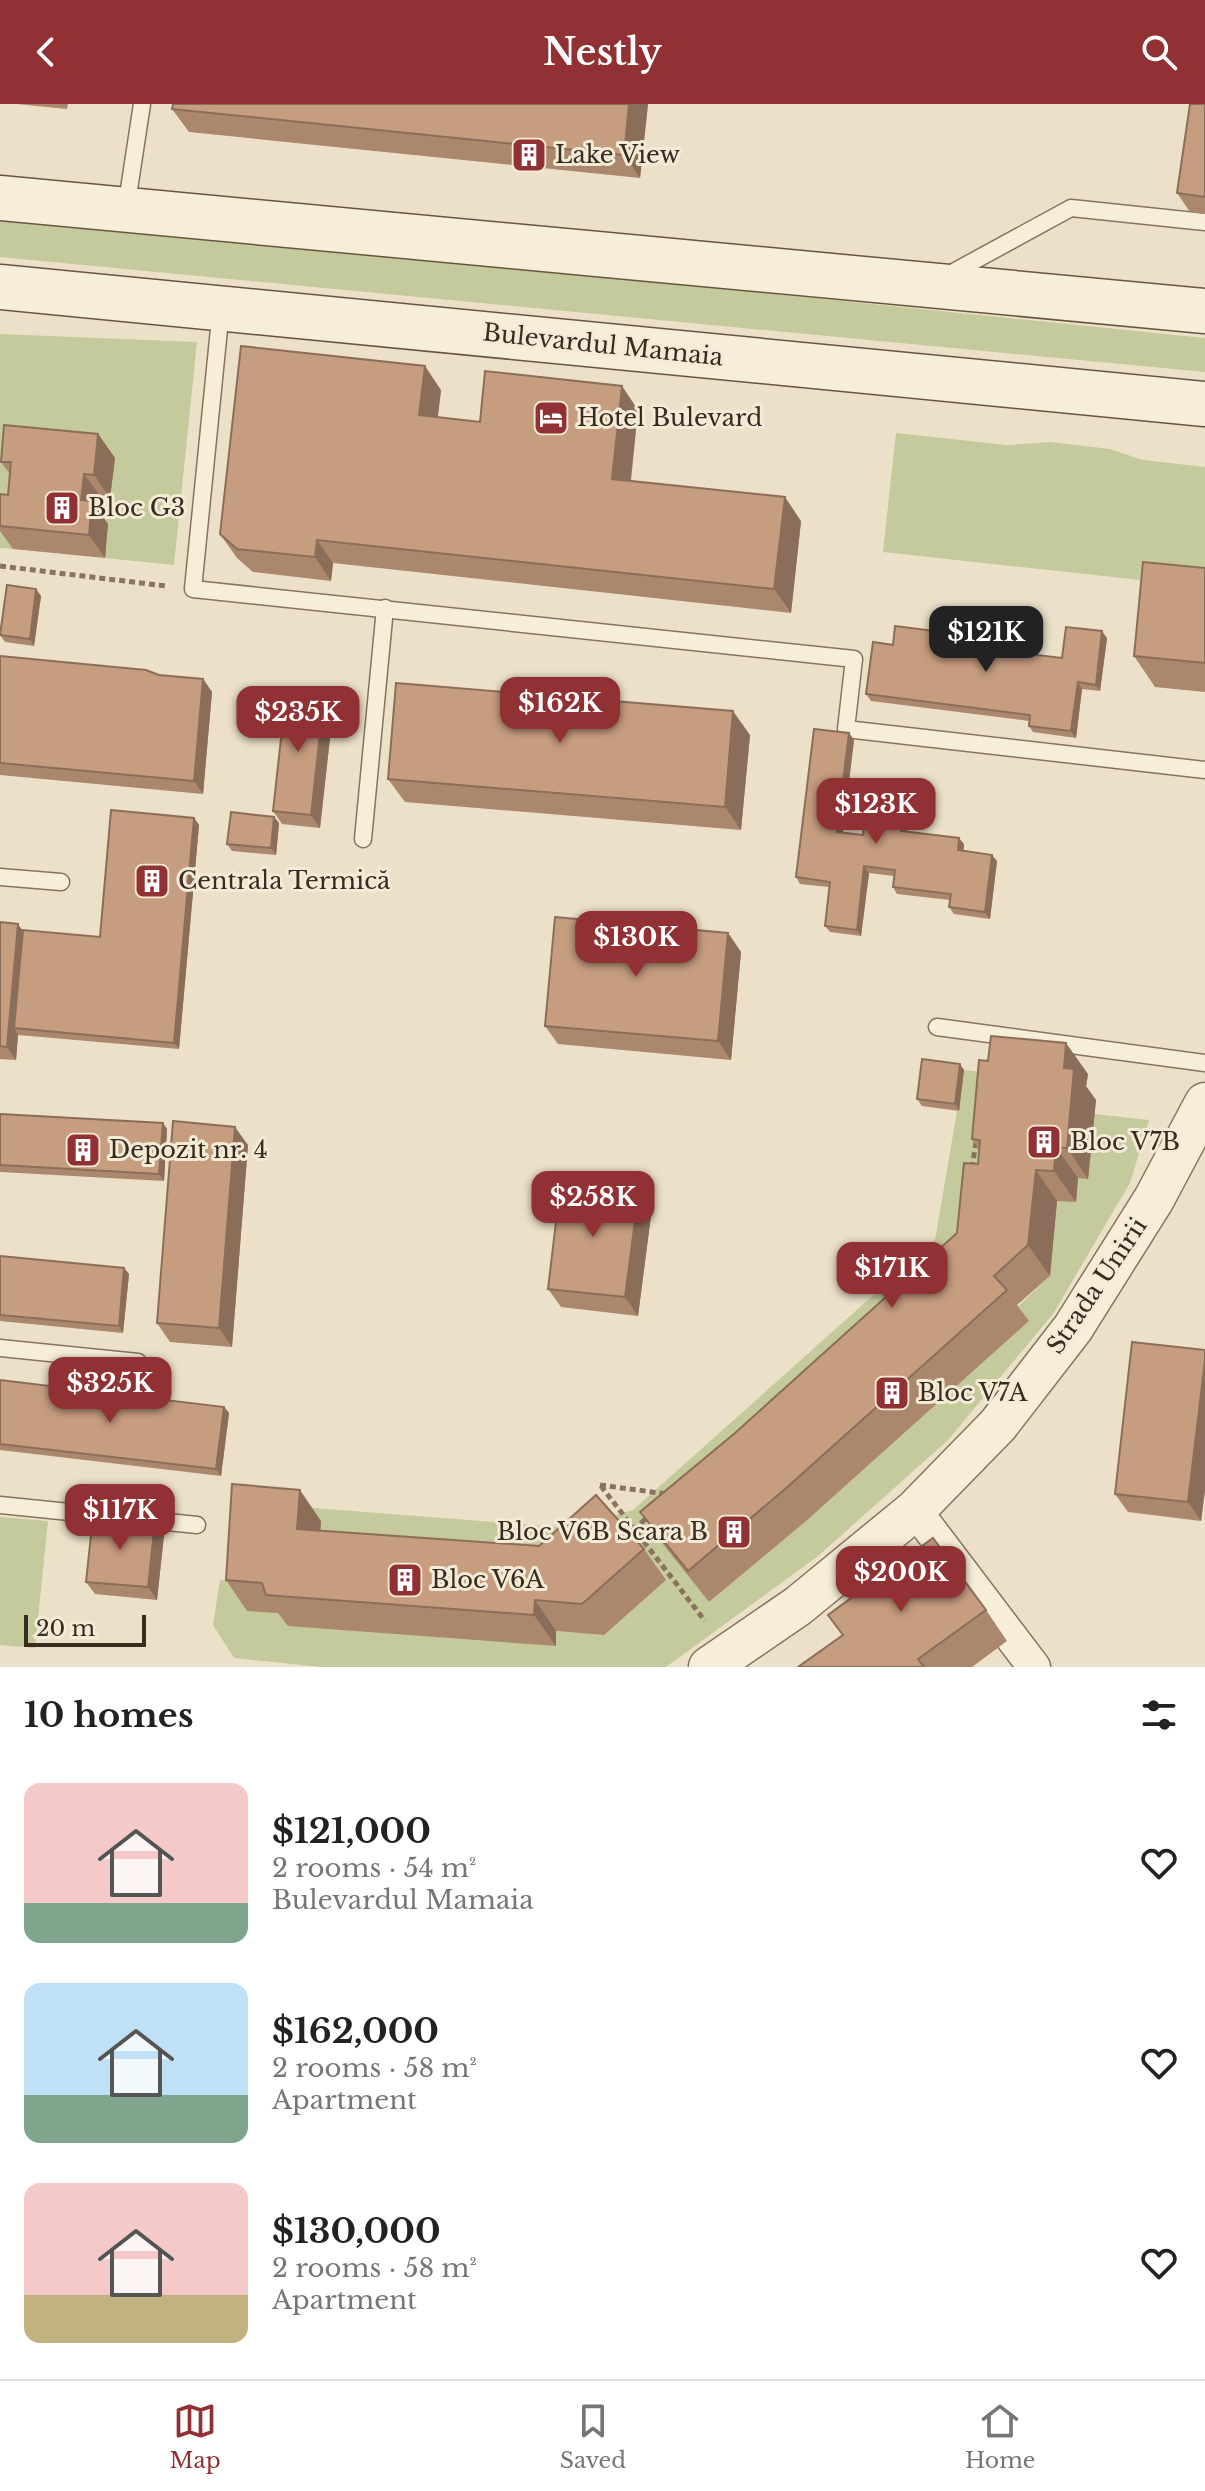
<!DOCTYPE html>
<meta charset="utf-8">
<style>
:root{--surface:#fff;--page:#f6f6f6;--text:#222;--muted:#767676;--line:#e0e0e0;--accent:#923133}
body{margin:0;font-family:"Libre Baskerville",serif;background:var(--page);color:var(--text);height:100vh;display:flex;flex-direction:column;font-size:30px;white-space:nowrap}
*{box-sizing:border-box;margin:0}
p{font-size:26px;color:var(--muted)}
.icon{flex:none;width:44px;height:44px;fill:none;stroke:currentColor;stroke-width:2;stroke-linecap:round;stroke-linejoin:round}
.map{position:relative;height:1563px;overflow:hidden}
.details{display:flex;flex-direction:column;background:var(--surface);flex:1}
.details>*{flex:none}
.scale{position:absolute;left:24px;bottom:20px;width:122px;box-sizing:border-box;padding-left:8px;border:4px solid #382b20;border-top:0;font-size:22px;line-height:28px;white-space:nowrap;color:#382b20;-webkit-text-stroke:6px #f4ebd7;paint-order:stroke}
.price{position:absolute;translate:-50% -68px;padding:0 18px;border-radius:16px;background:var(--accent);color:#fff;font-size:26px;line-height:52px;filter:drop-shadow(0 2px 4px #0008)}
.price::after{content:'';position:absolute;left:50%;top:48px;width:24px;height:18px;margin-left:-12px;background:inherit;clip-path:polygon(0 0,100% 0,50% 100%)}
.price.selected{background:#222;color:#fff}
ul{padding:0;list-style:none}
li{display:flex;align-items:center;gap:24px;height:200px;padding:0 24px}
li span{display:grid;place-items:center;flex:none;width:224px;height:160px;border-radius:16px;color:#555}
li>.icon{margin-inline-start:auto}
span .icon{width:96px;height:96px;fill:#fffc;stroke-width:1}
li b{font-size:34px}
h2{display:flex;justify-content:space-between;align-items:center;height:96px;padding:0 24px;font-size:34px}
header{display:flex;justify-content:space-between;align-items:center;height:104px;padding:0 24px;background:var(--accent);color:#fff;font-size:36px;font-weight:600}
.tabs{display:flex;justify-content:space-around;align-items:center;height:112px;border-top:2px solid var(--line);background:var(--surface);font-size:22px;color:var(--muted)}
.tabs a{display:grid;justify-items:center;gap:4px}
.tabs .selected{color:var(--accent)}
.map>svg:first-child{display:block}
.green{fill:#c5ca9c}
.lines{fill:none;stroke-linecap:round;stroke-linejoin:round}
.service-casing{stroke:#87735e;stroke-width:19}
.minor-casing{stroke:#87735e;stroke-width:35}
.tertiary-casing{stroke:#87735e;stroke-width:43}
.secondary-casing{stroke:#695441;stroke-width:47}
.path{stroke:#87735e;stroke-width:5;stroke-dasharray:6 4;stroke-linecap:butt}
.service{stroke:#f7eeda;stroke-width:16}
.minor{stroke:#f7eeda;stroke-width:32}
.tertiary{stroke:#f7eeda;stroke-width:40}
.secondary{stroke:#f7eeda;stroke-width:44}
.wall{fill:#ab876e}
.shaded-wall{fill:#8b6e5a}
.building{fill:#c79d80;stroke:#8b6e5a;stroke-width:2}
.labels{text-anchor:middle;stroke-width:6;stroke-linejoin:round;paint-order:stroke}
.poi-label{font-size:24px;fill:#382b20;stroke:#f4ebd7;text-anchor:start}
.street-label{font-size:24px;fill:#382b20;stroke:#f4ebd7}
</style>
<header><svg class="icon" aria-label="back" viewBox="0 0 24 24"><path d="M15 5l-7 7 7 7"/></svg>Nestly<svg class="icon" aria-label="search" viewBox="0 0 24 24"><circle cx="10" cy="10" r="6"/><path d="M15 15l6 6"/></svg></header>
<div class="map">
<svg width="1205" height="1563" viewBox="0 0 1205 1563">
<rect width="100%" height="100%" fill="#ece0c8"/>
<g class="green">
<path d="M0,111L1205,234V268L0,153Z"/>
<path d="M0,230L197,238L174,461L105,454L108,421L98,419L101,393L110,394L114,354L16,414L13,445L0,444Z"/>
<path d="M896,329L1007,341L1050,338L1110,345L1143,356L1205,363V483L883,448Z"/>
<path d="M964,966L1012,971L979,1160L662,1439L709,1498L1050,1172L1057,1097L1078,1074L1095,1010L1149,1016L1130,1079L1053,1210L948,1336L817,1453L666,1563H321L234,1554L213,1521L220,1476L249,1479L283,1509L555,1542L556,1527L604,1531L561,1473L318,1456L254,1411L289,1384L288,1402L572,1424L633,1406L935,1136Z"/>
<path d="M0,1413L48,1417L35,1544L0,1541Z"/>
</g>
<g class="lines">
<defs>
<g id="service">
<path d="M126,105L142,0"/>
<path d="M948,171L1071,104L1205,118"/>
<path d="M221,205L193,485L854,555L846,625L1205,666"/>
<path d="M363,735L385,504"/>
<path d="M0,773L61,778"/>
<path d="M937,923L1205,959"/>
<path d="M0,1244L138,1258"/>
<path d="M0,1401L197,1421"/>
</g>
<path id="minor" d="M915,1406L1034,1563"/>
<path id="tertiary" d="M709,1563L798,1502L915,1406L998,1321L1073,1224L1154,1095L1205,999"/>
<g id="secondary">
<path d="M0,94C401,134 804,167 1205,207"/>
<path d="M0,183L1205,300"/>
</g>
</defs>
<use href="#service" class="service-casing"/>
<use href="#minor" class="minor-casing"/>
<use href="#tertiary" class="tertiary-casing"/>
<use href="#secondary" class="secondary-casing"/>
<g class="path">
<path d="M0,462L166,482"/>
<path d="M972,1064L976,1038"/>
<path d="M600,1381L667,1390"/>
<path d="M601,1382L705,1517"/>
<path d="M633,1426L649,1412"/>
</g>
<use href="#service" class="service"/>
<use href="#minor" class="minor"/>
<use href="#tertiary" class="tertiary"/>
<use href="#secondary" class="secondary"/>
</g>
<g class="wall">
<path d="M17,0H68L67,5Z"/>
<path d="M648,0L640,74L189,28L172,5Z"/>
<path d="M1205,0V110L1190,108L1177,89Z"/>
<path d="M441,286L438,313L480,318L638,306L631,377L801,417L791,509L333,459L331,477L253,468L237,454L220,430Z"/>
<path d="M98,330L115,354L110,394L101,393L99,408L108,420L105,454L13,445L0,427V390L8,391L10,370L1,358Z"/>
<path d="M1205,464V588L1155,583L1134,552Z"/>
<path d="M36,485L41,492L34,542L5,538L0,531Z"/>
<path d="M1107,534L1100,587L1082,585L1076,634L1033,628L1029,622V617L871,597L866,590L893,541L1010,542L1009,547L1062,554Z"/>
<path d="M0,552L159,571L203,575L212,588L203,690L0,671Z"/>
<path d="M324,594L333,607L320,724L282,720L273,707Z"/>
<path d="M849,629L854,636L843,728L863,731L908,717L907,727L964,740L963,747L997,757L990,815L954,810L949,803L950,796L897,790L893,783L894,772L869,769L861,832L830,828L825,822L829,783L800,780L796,773Z"/>
<path d="M750,631L741,726L405,698L388,675Z"/>
<path d="M274,713L279,719L276,751L232,747L227,740Z"/>
<path d="M194,714L199,721L179,945L18,931L16,956L0,955V818L23,826L100,833Z"/>
<path d="M728,829L741,848L731,956L558,940L545,922Z"/>
<path d="M964,966L959,1007L922,1002L917,995Z"/>
<path d="M1088,970L1086,983L1096,996L1088,1075L1078,1074L1076,1098L1057,1097L1050,1172L1017,1201L1029,1217L806,1417L709,1498L662,1439L640,1408L735,1329L957,1129L978,1060L979,1046L972,1035Z"/>
<path d="M0,1010L163,1019L167,1025L164,1077L0,1068Z"/>
<path d="M248,1041L232,1243L170,1238L157,1219Z"/>
<path d="M652,1104L638,1212L561,1203L548,1185Z"/>
<path d="M0,1152L124,1164L129,1170L123,1229L0,1217Z"/>
<path d="M1205,1246V1386L1201,1417L1128,1408L1115,1390Z"/>
<path d="M0,1276L224,1303L229,1309L221,1372L0,1346Z"/>
<path d="M321,1417L320,1427L539,1442L644,1445L666,1476L604,1531L556,1527V1542L288,1522L278,1509L247,1507L226,1476Z"/>
<path d="M164,1431L157,1496L95,1490L86,1478Z"/>
<path d="M986,1506L1007,1537L972,1563H798Z"/>
</g>
<g class="shaded-wall">
<path d="M629,0H648L640,74L624,51Z"/>
<path d="M425,262L441,286L435,334L419,311Z"/>
<path d="M622,282L638,306L628,398L612,375Z"/>
<path d="M98,330L115,354L110,394L94,371Z"/>
<path d="M84,370L101,393L99,408L108,420L105,454L89,431L81,396Z"/>
<path d="M785,393L801,417L791,509L774,485Z"/>
<path d="M317,436L333,459L331,477L315,453Z"/>
<path d="M36,485L41,492L34,542L30,535Z"/>
<path d="M1102,527L1107,534L1100,587L1096,581Z"/>
<path d="M1005,536L1010,542L1008,553L1003,547Z"/>
<path d="M203,575L212,588L203,690L194,677Z"/>
<path d="M1078,578L1082,585L1076,634L1071,627Z"/>
<path d="M324,594L333,607L320,724L311,711Z"/>
<path d="M733,607L750,631L741,726L725,703Z"/>
<path d="M849,629L854,636L842,734L837,728Z"/>
<path d="M903,711L908,717L906,733L901,727Z"/>
<path d="M274,713L279,719L276,751L271,744Z"/>
<path d="M194,714L199,721L179,945L174,939Z"/>
<path d="M959,734L964,740L963,753L958,746Z"/>
<path d="M992,751L997,757L990,815L985,808Z"/>
<path d="M864,762L869,769L861,832L857,826Z"/>
<path d="M18,820L27,833L14,924L18,931L16,956L7,943Z"/>
<path d="M728,829L741,848L731,956L718,937Z"/>
<path d="M1066,939L1088,970L1086,982L1096,996L1088,1075L1067,1044L1064,964Z"/>
<path d="M960,960L964,966L959,1007L955,1000Z"/>
<path d="M163,1019L167,1025L164,1077L159,1070Z"/>
<path d="M235,1023L248,1041L232,1243L219,1224Z"/>
<path d="M1056,1043L1078,1074L1076,1098L1054,1067Z"/>
<path d="M1036,1066L1057,1097L1050,1172L1028,1141Z"/>
<path d="M639,1086L652,1104L638,1212L625,1193Z"/>
<path d="M124,1164L129,1170L123,1229L119,1222Z"/>
<path d="M1205,1256V1386L1201,1417L1188,1398Z"/>
<path d="M224,1303L229,1309L221,1372L216,1365Z"/>
<path d="M300,1386L321,1417L318,1456L297,1425Z"/>
<path d="M155,1418L164,1431L157,1496L148,1483Z"/>
<path d="M535,1496L556,1527V1542L534,1511Z"/>
</g>
<g class="building">
<path d="M173,0H629L624,51L172,5Z"/>
<path d="M1190,0H1205V93L1177,89Z"/>
<path d="M241,242L425,262L419,311L480,318L485,267L622,282L612,375L785,393L774,485L317,436L315,453L237,445L220,430Z"/>
<path d="M4,321L98,330L94,371L84,370L81,396L92,397L89,431L0,422V390L8,391L11,358H1Z"/>
<path d="M1143,458L1205,464V559L1134,552Z"/>
<path d="M7,481L36,485L30,535L0,531Z"/>
<path d="M895,522L1005,536L1003,547L1062,554L1066,523L1102,527L1096,581L1078,578L1071,627L1029,622L1030,611L866,590L873,538L893,541Z"/>
<path d="M0,552L146,566L159,571L203,575L194,677L0,659Z"/>
<path d="M396,579L733,607L725,703L388,675Z"/>
<path d="M286,589L324,594L311,711L273,707Z"/>
<path d="M814,625L849,629L837,728L863,731L866,706L903,711L901,727L959,734L958,746L992,751L985,808L949,803L951,790L893,783L895,766L864,762L857,826L825,822L830,778L796,773Z"/>
<path d="M111,706L194,714L174,939L14,924L23,826L100,833Z"/>
<path d="M231,708L274,713L271,744L227,740Z"/>
<path d="M555,813L728,829L718,937L545,922Z"/>
<path d="M0,818L18,820L7,943L0,942Z"/>
<path d="M991,932L1066,939L1064,964L1074,965L1067,1044L1056,1043L1054,1067L1036,1066L1028,1141L994,1172L1007,1186L784,1386L688,1467L640,1408L735,1329L957,1129L964,1059L978,1060L980,1036L972,1035L979,956L988,957Z"/>
<path d="M922,955L960,960L955,1000L917,995Z"/>
<path d="M0,1010L163,1019L159,1070L0,1061Z"/>
<path d="M173,1017L235,1023L219,1224L157,1219Z"/>
<path d="M561,1076L639,1086L625,1193L548,1185Z"/>
<path d="M0,1152L124,1164L119,1222L0,1211Z"/>
<path d="M1132,1238L1205,1246V1256L1188,1398L1115,1390Z"/>
<path d="M0,1276L224,1303L216,1365L0,1340Z"/>
<path d="M232,1380L300,1386L297,1425L539,1442L596,1391L644,1445L582,1500L535,1496L534,1511L266,1491L262,1479L226,1476Z"/>
<path d="M93,1412L155,1418L148,1483L86,1478Z"/>
<path d="M933,1434L986,1506L918,1555L924,1563H798L843,1531L828,1511Z"/>
</g>
<defs>
<symbol id="building-square" viewBox="-11 -11 22 22"><rect x="-9" y="-9" width="18" height="18" rx="4" fill="#923133" stroke="#f4ebd7"/><path d="M-4-6H4V6H1V3H-1V6H-4ZM-2.5-4.3h1.7v1.8h-1.7ZM.8-4.3h1.7v1.8H.8ZM-2.5-1h1.7V.8h-1.7ZM.8-1h1.7V.8H.8Z" fill="#fff"/></symbol>
<symbol id="hotel-square" viewBox="-11 -11 22 22"><rect x="-9" y="-9" width="18" height="18" rx="4" fill="#923133" stroke="#f4ebd7"/><path d="M-6-4.5h1.5V1H6V5H4.5V3h-9V5H-6ZM-4 0a1.8 1.8 0 1 1 3.6 0ZM.5 0V-2.5h3Q6-2.5 6 0Z" fill="#fff"/></symbol>
</defs>
<g fill-rule="evenodd">
<use href="#building-square" x="509" y="31" width="40" height="40"/>
<use href="#hotel-square" x="531" y="294" width="40" height="40"/>
<use href="#building-square" x="42" y="384" width="40" height="40"/>
<use href="#building-square" x="132" y="757" width="40" height="40"/>
<use href="#building-square" x="1024" y="1018" width="40" height="40"/>
<use href="#building-square" x="63" y="1026" width="40" height="40"/>
<use href="#building-square" x="872" y="1269" width="40" height="40"/>
<use href="#building-square" x="714" y="1408" width="40" height="40"/>
<use href="#building-square" x="385" y="1456" width="40" height="40"/>
</g>
<g class="labels">
<g class="poi-label">
<text x="555" y="59">Lake View</text>
<text x="577" y="322">Hotel Bulevard</text>
<text x="88" y="412">Bloc G3</text>
<text x="178" y="785">Centrala Termică</text>
<text x="1070" y="1046">Bloc V7B</text>
<text x="109" y="1054">Depozit nr. 4</text>
<text x="918" y="1297">Bloc V7A</text>
<text x="708" y="1436" text-anchor="end">Bloc V6B Scara B</text>
<text x="431" y="1484">Bloc V6A</text>
</g>
<g class="street-label">
<text transform="translate(603 241) rotate(6)" y="8">Bulevardul Mamaia</text>
<text transform="translate(1097 1182) rotate(-56)" y="8">Strada Unirii</text>
</g>
</g>
</svg>
<div class="scale">20 m</div>
<b class="price selected" style="left:986px;top:570px">$121K</b>
<b class="price" style="left:560px;top:641px">$162K</b>
<b class="price" style="left:298px;top:650px">$235K</b>
<b class="price" style="left:876px;top:742px">$123K</b>
<b class="price" style="left:636px;top:875px">$130K</b>
<b class="price" style="left:593px;top:1135px">$258K</b>
<b class="price" style="left:892px;top:1206px">$171K</b>
<b class="price" style="left:110px;top:1321px">$325K</b>
<b class="price" style="left:120px;top:1448px">$117K</b>
<b class="price" style="left:901px;top:1510px">$200K</b>
</div>
<section class="details">
<h2>10 homes<svg class="icon" aria-label="filters" viewBox="0 0 24 24"><path d="M4 7h16M4 17h16"/><circle cx="9" cy="7" r="2"/><circle cx="15" cy="17" r="2"/></svg></h2>
<ul>
<li><span style="background:linear-gradient(#f6c9c9 75%,#7fa58c 0)"><svg class="icon" aria-label="home" viewBox="0 0 24 24"><path d="M3 11l9-7 9 7M6 9v11h12V9"/></svg></span><div><b>$121,000</b><p>2 rooms · 54 m²</p><p>Bulevardul Mamaia</p></div><svg class="icon" aria-label="heart" viewBox="0 0 24 24"><path d="M12 20l-8-8c-3-5 5-10 8-4 3-6 11-1 8 4z"/></svg></li>
<li><span style="background:linear-gradient(#bfe0f5 70%,#7fa58c 0)"><svg class="icon" aria-label="home" viewBox="0 0 24 24"><path d="M3 11l9-7 9 7M6 9v11h12V9"/></svg></span><div><b>$162,000</b><p>2 rooms · 58 m²</p><p>Apartment</p></div><svg class="icon" aria-label="heart" viewBox="0 0 24 24"><path d="M12 20l-8-8c-3-5 5-10 8-4 3-6 11-1 8 4z"/></svg></li>
<li><span style="background:linear-gradient(#f6c9c9 70%,#c2b280 0)"><svg class="icon" aria-label="home" viewBox="0 0 24 24"><path d="M3 11l9-7 9 7M6 9v11h12V9"/></svg></span><div><b>$130,000</b><p>2 rooms · 58 m²</p><p>Apartment</p></div><svg class="icon" aria-label="heart" viewBox="0 0 24 24"><path d="M12 20l-8-8c-3-5 5-10 8-4 3-6 11-1 8 4z"/></svg></li>
</ul>
</section>
<nav class="tabs">
<a class="selected"><svg class="icon" aria-label="map" viewBox="0 0 24 24"><path d="M3 6l6-2 6 2 6-2v14l-6 2-6-2-6 2zM9 4v14M15 6v14"/></svg>Map</a>
<a><svg class="icon" aria-label="saved" viewBox="0 0 24 24"><path d="M7 4h10v16l-5-4-5 4z"/></svg>Saved</a>
<a><svg class="icon" aria-label="home" viewBox="0 0 24 24"><path d="M3 11l9-7 9 7M6 9v11h12V9"/></svg>Home</a>
</nav>
